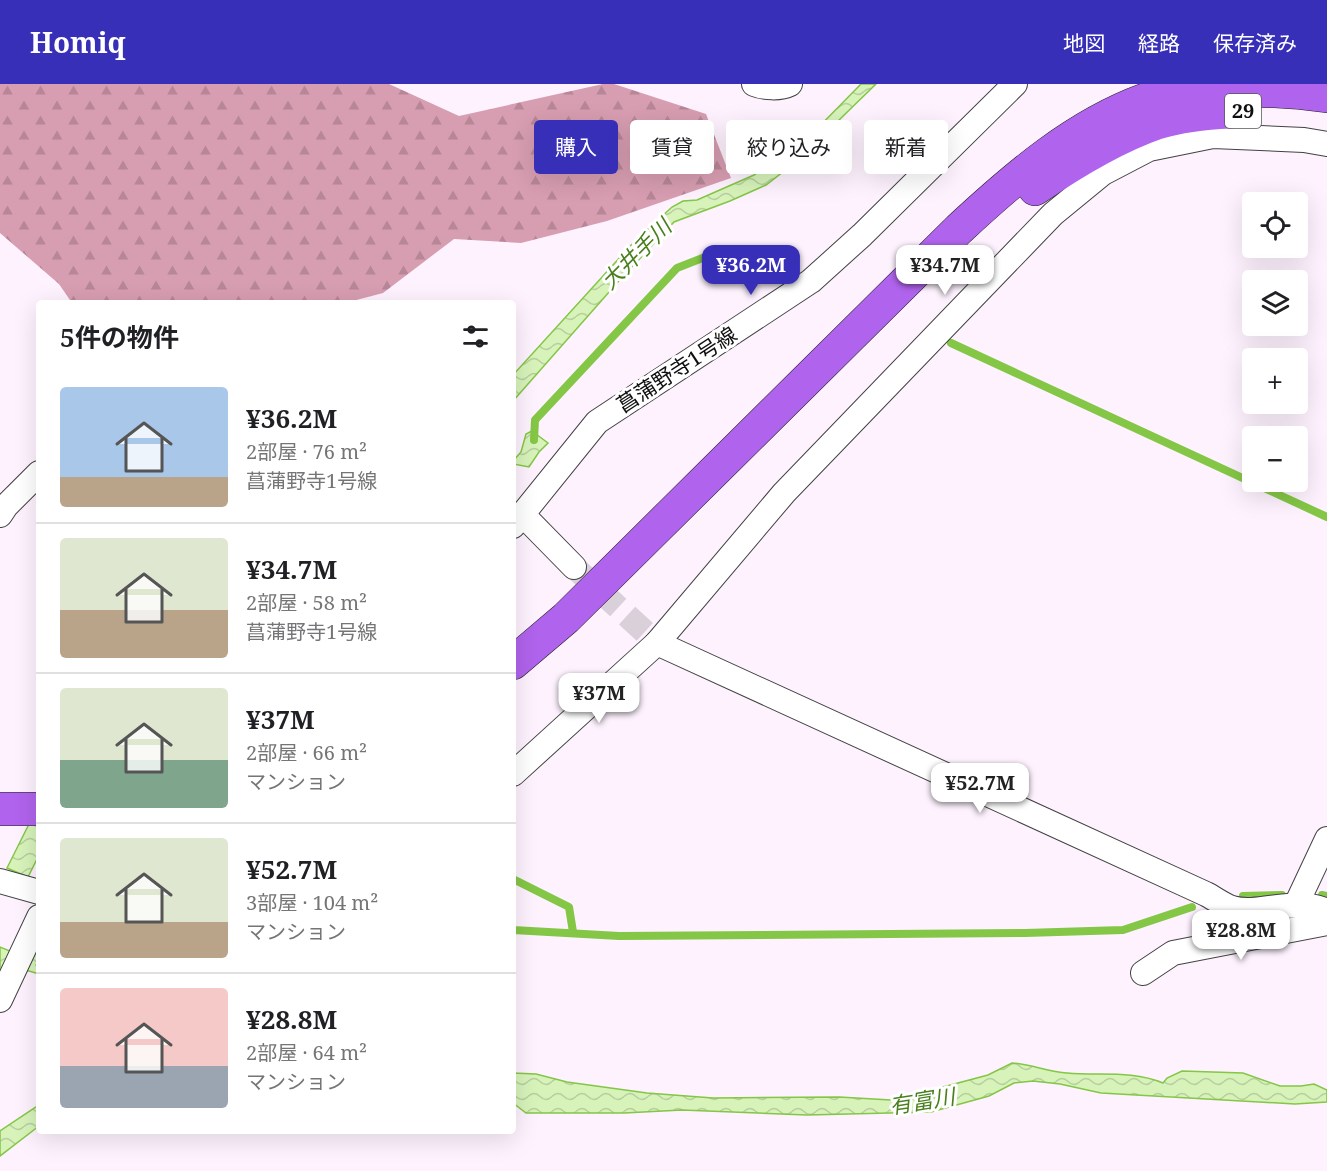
<!DOCTYPE html>
<html lang="ja">
<meta charset="utf-8">
<style>
:root{--surface:#fff;--page:#f6f6f6;--text:#202124;--muted:#757577;--line:#e0e0e0;--accent:#372fb8}
body{margin:0;font-family:"Noto Serif","Noto Sans JP",serif;background:var(--page);color:var(--text);height:100vh;display:flex;flex-direction:column;font-size:22px;white-space:nowrap}
*{box-sizing:border-box;margin:0}
p{font-size:20px;color:var(--muted)}
.icon{flex:none;width:33px;height:33px;fill:none;stroke:currentColor;stroke-width:2;stroke-linecap:round;stroke-linejoin:round}
.map{position:relative;flex:1;overflow:hidden}
.sheet{position:absolute;left:36px;top:216px;width:480px;height:834px;display:flex;flex-direction:column;background:var(--surface);border-radius:6px;box-shadow:0 6px 24px #0002}
.sheet>*{flex:none}
.top-card{position:absolute;left:534px;top:36px;width:570px;height:54px;display:flex;gap:12px}
.tools{position:absolute;left:1242px;top:108px;display:grid;gap:12px}
.tools a{display:grid;place-items:center;width:66px;height:66px;border-radius:6px;background:var(--surface);box-shadow:0 6px 24px #0002;font-size:30px}
.price{position:absolute;translate:-50% -51px;padding:0 14px;border-radius:12px;background:#fff;color:#222;font-size:20px;line-height:39px;filter:drop-shadow(0 2px 3px #0008)}
.price::after{content:'';position:absolute;left:50%;top:36px;width:18px;height:14px;margin-left:-9px;background:inherit;clip-path:polygon(0 0,100% 0,50% 100%)}
.price.selected{background:var(--accent);color:#fff}
ul{padding:0;list-style:none}
li{display:flex;align-items:center;gap:18px;height:150px;padding:0 24px}
li+li{border-top:2px solid var(--line)}
li span{display:grid;place-items:center;flex:none;width:168px;height:120px;border-radius:6px;color:#555}
li>.icon{margin-inline-start:auto}
span .icon{width:72px;height:72px;fill:#fffc;stroke-width:1}
li b{font-size:26px}
h2{display:flex;justify-content:space-between;align-items:center;height:72px;padding:0 24px;font-size:26px}
.pill{padding:0 21px;border-radius:6px;background:var(--surface);box-shadow:0 6px 24px #0002;font-size:21px;line-height:54px}
.pill.selected{background:var(--accent);color:#fff}
header{display:flex;align-items:center;gap:36px;box-sizing:border-box;height:84px;padding:0 30px;background:var(--accent);color:#fff}
header strong{font-size:28px}
nav{display:flex;gap:33px;margin-inline-start:auto;font-size:21px}
.map>svg:first-child{display:block}
.forest{fill:url(#forest-firs)}
.water{fill:url(#water-waves);stroke:#84c645;stroke-width:1.5}
.lines{fill:none;stroke-linecap:round;stroke-linejoin:round}
.stream{stroke:#84c645;stroke-width:8}
.street-tunnel{stroke:#d9d0da;stroke-width:24;stroke-dasharray:24 12;stroke-linecap:butt}
.street-casing{stroke:#424242;stroke-width:26}
.highway-casing{stroke:#202020;stroke-width:34}
.street{stroke:#fff;stroke-width:24}
.highway{stroke:#b063ec;stroke-width:33}
.labels{text-anchor:middle;stroke-width:6;stroke-linejoin:round;paint-order:stroke}
.shield{fill:#fff;stroke:#575757;stroke-width:1.5}
.shield-label{font-size:20px;font-weight:bold;fill:#0f0f0f}
.street-label{font-size:21px;fill:#0f0f0f;stroke:#fff}
.water-label{font-size:22px;font-style:italic;fill:#497f1c;stroke:#fff}
</style>
<header>
<strong>Homiq</strong>
<nav><a>地図</a><a>経路</a><a>保存済み</a></nav>
</header>
<div class="map">
<svg width="1327" height="1087" viewBox="0 0 1327 1087">
<defs>
<pattern id="forest-firs" width="22" height="20" patternUnits="userSpaceOnUse" patternTransform="scale(1.5)"><rect width="22" height="20" fill="#d79db1"/><path d="M5 1l3.5 6h-7zM16 11l3.5 6h-7z" fill="#b78697"/></pattern>
<pattern id="water-waves" width="16" height="10" patternUnits="userSpaceOnUse" patternTransform="scale(1.5)"><rect width="16" height="10" fill="#d7f3ba"/><path d="M0 5q4-4 8 0t8 0" fill="none" stroke="#b7cf9f"/></pattern>
</defs>
<rect width="100%" height="100%" fill="#fdf2fe"/>
<path class="forest" d="M0,0H389L459,32L603,0H614L706,30L731,94L607,137L521,159L454,155L383,209L345,219H72L59,200L0,149Z"/>
<g class="water">
<path d="M861,0H876L797,77L766,101L730,117L674,138L617,199L513,317V291L633,159L672,123L683,117L697,116L754,91L809,53Z"/>
<path d="M532,347L548,359L539,368L529,383L513,380V377L521,368L526,350Z"/>
<path d="M39,720V771L28,793L7,784Z"/>
<path d="M39,857V875L36,881L39,882V890L29,887H0V863L12,868Z"/>
<path d="M1012,979C1031,980 1048,988 1067,989C1099,992 1132,986 1163,999L1167,994L1182,987L1243,989L1280,1002H1301L1314,1000L1327,1006V1018L1295,1020L1101,1009L1060,1000L1033,997L1014,999L989,1012L931,1028L807,1031L682,1026L624,1029H526L513,1019V989L536,990L567,998L647,1009L713,1014L839,1013L891,1016L916,1015L932,1011L943,1003L988,991Z"/>
<path d="M39,1021V1042L0,1072V1047Z"/>
</g>
<g class="lines">
<g class="stream">
<path d="M951,259L1327,433"/>
<path d="M534,356L535,336L677,184L705,173L726,184L738,181L750,173L757,178L760,184L780,192L788,193L791,196"/>
<path d="M513,795L569,823L573,848"/>
<path d="M1322,811L1327,812"/>
<path d="M1243,812L1282,811"/>
<path d="M513,846L619,852L1025,849L1123,846L1192,823"/>
</g>
<path class="street-tunnel" d="M574,483L657,559"/>
<defs>
<g id="street">
<path d="M754,0C764,4 780,5 790,0"/>
<path d="M0,431L6,422L39,389"/>
<path d="M523,431L574,483"/>
<path d="M513,442L597,338L811,197L862,151L1015,0"/>
<path d="M657,559L1206,810C1214,814 1223,821 1232,824C1260,832 1295,812 1327,827"/>
<path d="M513,690L657,559L784,409L1053,130L1103,89L1149,65L1213,52L1304,56L1327,60"/>
<path d="M0,797L39,808"/>
<path d="M1296,821L1327,755"/>
<path d="M1143,889L1173,869L1327,839"/>
<path d="M0,916L39,833"/>
</g>
<g id="highway">
<path d="M1035,105C1073,79 1114,54 1157,39C1180,32 1206,29 1230,28"/>
<path d="M513,579L566,534L959,145C1015,93 1077,39 1150,14C1161,10 1175,11 1186,10C1233,5 1280,5 1327,12"/>
<path d="M0,725H39"/>
</g>
</defs>
<use href="#street" class="street-casing"/>
<use href="#highway" class="highway-casing"/>
<use href="#street" class="street"/>
<use href="#highway" class="highway"/>
</g>
<g class="labels">
<rect class="shield" x="1225" y="10" width="36" height="34" rx="4.5"/>
<g class="shield-label">
<text x="1243" y="34">29</text>
</g>
<g class="street-label">
<text transform="translate(677 286) rotate(-33)" y="7">菖蒲野寺1号線</text>
</g>
<g class="water-label">
<text transform="translate(636 170) rotate(-45)" y="8">大井手川</text>
<text transform="translate(922 1017) rotate(-9)" y="8">有富川</text>
</g>
</g>
</svg>
<div class="tools">
<a><svg class="icon" aria-label="locate" viewBox="0 0 24 24"><circle cx="12" cy="12" r="6"/><path d="M12 2v4M12 18v4M2 12h4M18 12h4"/></svg></a>
<a><svg class="icon" aria-label="layers" viewBox="0 0 24 24"><path d="M12 4l9 5-9 5-9-5zM3 14l9 5 9-5"/></svg></a>
<a>+</a>
<a>−</a>
</div>
<b class="price selected" style="left:751px;top:212px">¥36.2M</b>
<b class="price" style="left:945px;top:212px">¥34.7M</b>
<b class="price" style="left:599px;top:640px">¥37M</b>
<b class="price" style="left:980px;top:730px">¥52.7M</b>
<b class="price" style="left:1241px;top:877px">¥28.8M</b>
<div class="top-card">
<a class="pill selected">購入</a>
<a class="pill">賃貸</a>
<a class="pill">絞り込み</a>
<a class="pill">新着</a>
</div>
<section class="sheet">
<h2>5件の物件<svg class="icon" aria-label="filters" viewBox="0 0 24 24"><path d="M4 7h16M4 17h16"/><circle cx="9" cy="7" r="2"/><circle cx="15" cy="17" r="2"/></svg></h2>
<ul>
<li><span style="background:linear-gradient(#a9c7e8 75%,#b9a48a 0)"><svg class="icon" aria-label="home" viewBox="0 0 24 24"><path d="M3 11l9-7 9 7M6 9v11h12V9"/></svg></span><div><b>¥36.2M</b><p>2部屋 · 76 m²</p><p>菖蒲野寺1号線</p></div></li>
<li><span style="background:linear-gradient(#dfe7d0 60%,#b9a48a 0)"><svg class="icon" aria-label="home" viewBox="0 0 24 24"><path d="M3 11l9-7 9 7M6 9v11h12V9"/></svg></span><div><b>¥34.7M</b><p>2部屋 · 58 m²</p><p>菖蒲野寺1号線</p></div></li>
<li><span style="background:linear-gradient(#dfe7d0 60%,#7fa58c 0)"><svg class="icon" aria-label="home" viewBox="0 0 24 24"><path d="M3 11l9-7 9 7M6 9v11h12V9"/></svg></span><div><b>¥37M</b><p>2部屋 · 66 m²</p><p>マンション</p></div></li>
<li><span style="background:linear-gradient(#dfe7d0 70%,#b9a48a 0)"><svg class="icon" aria-label="home" viewBox="0 0 24 24"><path d="M3 11l9-7 9 7M6 9v11h12V9"/></svg></span><div><b>¥52.7M</b><p>3部屋 · 104 m²</p><p>マンション</p></div></li>
<li><span style="background:linear-gradient(#f6c9c9 65%,#9aa5b1 0)"><svg class="icon" aria-label="home" viewBox="0 0 24 24"><path d="M3 11l9-7 9 7M6 9v11h12V9"/></svg></span><div><b>¥28.8M</b><p>2部屋 · 64 m²</p><p>マンション</p></div></li>
</ul>
</section>
</div>
